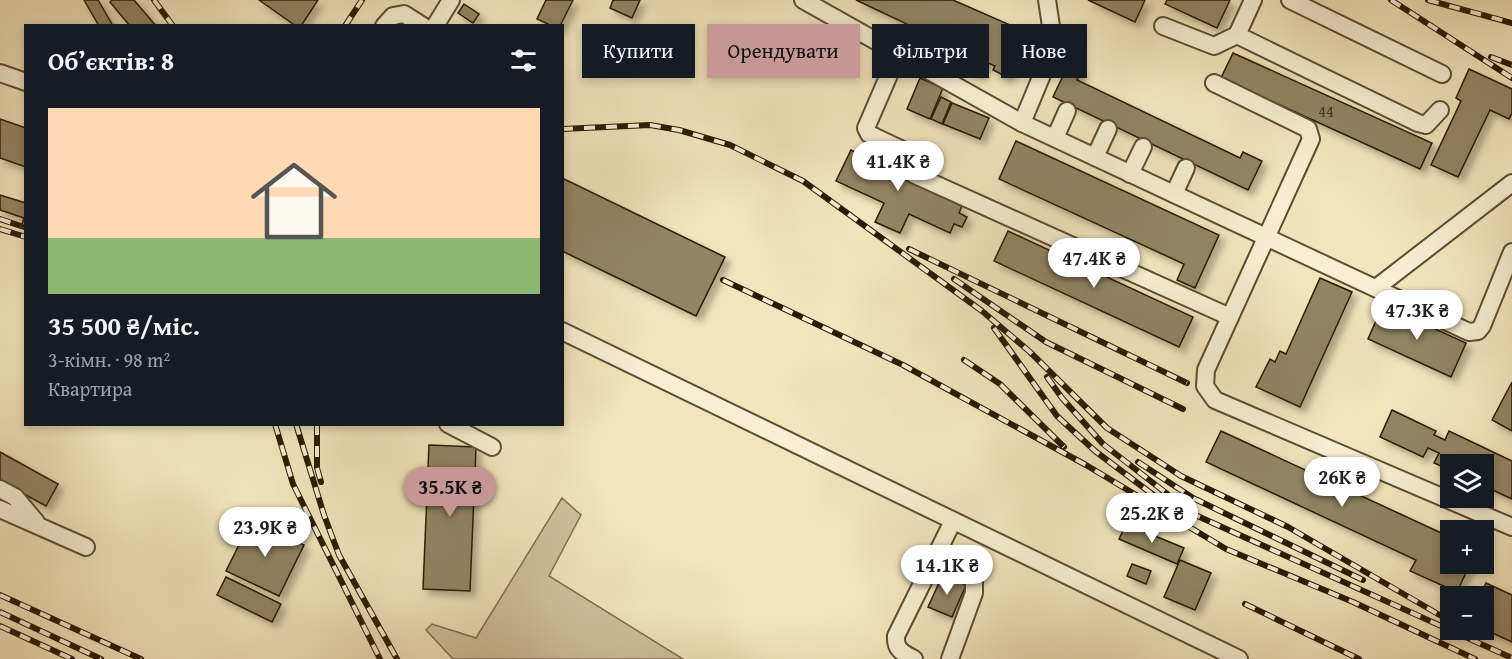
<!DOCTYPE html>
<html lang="uk">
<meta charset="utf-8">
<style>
:root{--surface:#171b24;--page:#242831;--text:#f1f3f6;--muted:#9ea1a6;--accent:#c59692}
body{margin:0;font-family:"Gentium Book Plus",serif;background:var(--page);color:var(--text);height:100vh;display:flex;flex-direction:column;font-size:22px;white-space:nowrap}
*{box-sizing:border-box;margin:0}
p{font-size:20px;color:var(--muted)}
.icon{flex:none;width:33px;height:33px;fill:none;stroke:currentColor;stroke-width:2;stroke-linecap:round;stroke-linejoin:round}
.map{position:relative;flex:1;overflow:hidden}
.details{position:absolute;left:24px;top:24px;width:540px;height:402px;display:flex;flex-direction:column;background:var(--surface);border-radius:0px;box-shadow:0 3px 9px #0003}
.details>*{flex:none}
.hud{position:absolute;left:582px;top:24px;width:570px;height:54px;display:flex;gap:12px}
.fabs{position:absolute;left:1440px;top:454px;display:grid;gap:12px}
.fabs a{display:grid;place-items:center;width:54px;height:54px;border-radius:0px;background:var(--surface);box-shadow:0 3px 9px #0003;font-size:30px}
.price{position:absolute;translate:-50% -51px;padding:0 14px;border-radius:21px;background:#fff;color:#222;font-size:20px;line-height:39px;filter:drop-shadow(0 2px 3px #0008)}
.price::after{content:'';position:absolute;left:50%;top:36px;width:18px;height:14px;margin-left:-9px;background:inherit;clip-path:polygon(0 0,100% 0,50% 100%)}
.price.current{background:var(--accent);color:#111}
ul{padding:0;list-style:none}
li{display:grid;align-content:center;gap:12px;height:318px;padding:0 24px}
li span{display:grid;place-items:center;height:186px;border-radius:0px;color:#555}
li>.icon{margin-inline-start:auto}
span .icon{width:108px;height:108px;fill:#fffc;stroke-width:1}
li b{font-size:26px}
h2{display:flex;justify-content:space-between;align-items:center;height:72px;padding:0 24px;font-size:26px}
.tag{padding:0 21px;border-radius:0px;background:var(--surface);box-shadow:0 3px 9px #0003;font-size:21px;line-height:54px}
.tag.current{background:var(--accent);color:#111}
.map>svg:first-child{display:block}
.green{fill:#d0c29d;stroke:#7e6e50;stroke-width:1.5}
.building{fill:#928463;stroke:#2b1a03;stroke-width:1.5;filter:url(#shadow)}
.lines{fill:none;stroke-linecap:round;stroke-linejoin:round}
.minor-casing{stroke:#5d4d31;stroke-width:20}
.minor{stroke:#f7eed3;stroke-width:16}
.rail-casing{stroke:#2b1a03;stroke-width:6}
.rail{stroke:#f7eed3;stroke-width:4;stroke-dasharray:11;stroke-linecap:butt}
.labels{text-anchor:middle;stroke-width:4.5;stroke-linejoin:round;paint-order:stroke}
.number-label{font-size:16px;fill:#45341b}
</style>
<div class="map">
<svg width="1512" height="659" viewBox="0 0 1512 659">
<defs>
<filter id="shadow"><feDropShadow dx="5.5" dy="5.5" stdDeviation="3" flood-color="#0004"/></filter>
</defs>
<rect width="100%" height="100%" fill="#f2e5bc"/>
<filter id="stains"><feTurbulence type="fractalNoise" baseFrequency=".00333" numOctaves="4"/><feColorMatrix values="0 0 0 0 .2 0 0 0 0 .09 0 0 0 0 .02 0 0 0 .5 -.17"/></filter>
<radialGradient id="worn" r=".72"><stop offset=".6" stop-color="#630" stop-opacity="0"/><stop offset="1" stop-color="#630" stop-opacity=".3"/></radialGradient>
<path class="green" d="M562,498L581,515L549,576L683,659H453L426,630L432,624L476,638Z"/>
<g class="building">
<path d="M84,0H98L113,26H99Z"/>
<path d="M112,0H134L156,26H130L110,2Z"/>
<path d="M259,0H318L301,26H296Z"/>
<path d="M546,0H573L560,26H552L537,19Z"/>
<path d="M613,0H640L632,18L610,8Z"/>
<path d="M856,0H953L1028,33L1007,77L993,70L995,66L986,62L980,74L903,38L909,25Z"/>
<path d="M1088,0H1145L1135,22Z"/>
<path d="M1167,0H1230L1217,28L1165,4Z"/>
<path d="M464,4L479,14L473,23L458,13Z"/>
<path d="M1233,53L1432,143L1420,169L1221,78Z"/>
<path d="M1069,63L1082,70L1077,80L1240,158L1243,152L1262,161L1248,190L1053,97Z"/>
<path d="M1469,69L1512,89V113L1509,119L1490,110L1458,177L1431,165L1461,101L1456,98Z"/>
<path d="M920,78L943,88L930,119L907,109Z"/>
<path d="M941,97L951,102L942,124L931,119Z"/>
<path d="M952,103L989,118L980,139L943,124Z"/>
<path d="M0,119L26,128V167L0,158Z"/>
<path d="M1016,141L1219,235L1195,288L1177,280L1184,264L999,179Z"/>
<path d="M878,147L909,161L901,178L962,206L959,213L967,217L962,227L954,224L950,233L909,214L900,233L875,222L884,203L836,181L851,150L872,160Z"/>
<path d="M562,178L725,257L696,316L562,251Z"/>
<path d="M0,195L26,203V230L21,228L24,218L0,210Z"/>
<path d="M1008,231L1193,317L1179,347L994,261Z"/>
<path d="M1320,278L1352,292L1300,407L1256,387L1270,359L1275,362L1280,351L1286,354Z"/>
<path d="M1383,305L1466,343L1451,377L1368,339Z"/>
<path d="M1512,382V431L1492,420Z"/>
<path d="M1392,410L1436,431L1434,435L1445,440L1449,431L1512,461V499L1484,486V465H1450V470L1434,463L1439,453L1428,448L1423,457L1380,437Z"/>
<path d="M1221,431L1450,537V564H1470L1457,592L1410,571L1416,560L1206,462Z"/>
<path d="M429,445L476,447L470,591L423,589Z"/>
<path d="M0,452L58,484L46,506L0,481Z"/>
<path d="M252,519L304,545L279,596L226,571Z"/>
<path d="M1126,524L1184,548L1177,564L1119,539Z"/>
<path d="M1180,560L1211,573L1195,610L1164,597Z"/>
<path d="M1132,564L1151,571L1146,584L1127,576Z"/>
<path d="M943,574L966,585L952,617L928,607Z"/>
<path d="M226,577L281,604L272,622L217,595Z"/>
<path d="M1486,583L1512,595V642L1484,629V597H1480Z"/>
</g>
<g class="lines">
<defs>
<g id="minor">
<path d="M803,0L1022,123L1469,332L1478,331L1482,326L1512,252"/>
<path d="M1253,0L1237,35L1418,123L1426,125L1440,110"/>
<path d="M1290,0L1442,74"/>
<path d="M384,26L393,16L404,14L423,26"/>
<path d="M435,26L451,0"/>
<path d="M1163,26L1214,46L1237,35"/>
<path d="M898,54L866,128L869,134L913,155L915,175L1230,317"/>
<path d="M0,73L26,82"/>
<path d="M1214,83L1308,129L1311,139L1206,370L1205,386L1215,400L1512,527"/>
<path d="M1022,123L1054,46L1047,0"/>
<path d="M1055,138L1067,111"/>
<path d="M1095,157L1108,129"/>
<path d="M1130,174L1143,147"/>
<path d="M1174,194L1186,168"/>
<path d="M1376,288L1512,183"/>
<path d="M562,331L1239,659"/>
<path d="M448,424L492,447"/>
<path d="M0,489L15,497L36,522"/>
<path d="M0,509L86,547"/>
<path d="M937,555L974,578V593L950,659"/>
<path d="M914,659C903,653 895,650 896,636L953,521"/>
</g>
</defs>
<use href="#minor" class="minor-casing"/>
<use href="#minor" class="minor"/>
<defs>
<g id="rail">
<path d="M154,0L173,26"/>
<path d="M1391,0L1512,78"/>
<path d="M1428,0L1512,23"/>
<path d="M345,26L362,0"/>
<path d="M1491,57L1512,65"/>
<path d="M562,129L650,125L679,130L730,145L803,181L982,311L1030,352L1107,428L1181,476L1288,527L1450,621"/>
<path d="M0,219L21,226"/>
<path d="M0,229L26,237"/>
<path d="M909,249L1187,383"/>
<path d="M954,279L1046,342L1183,409"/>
<path d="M723,280L903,365L1086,465L1226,549L1353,602L1475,659"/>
<path d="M994,328L1057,416L1095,451L1160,500L1175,507"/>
<path d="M964,360L1000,384L1064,447"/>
<path d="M1047,377L1062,398L1103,444L1193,514L1512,658"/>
<path d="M275,424L293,484L380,659"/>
<path d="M296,424L324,515L339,555L397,659"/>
<path d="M317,424V468L321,482"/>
<path d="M1138,462L1193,498L1363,580"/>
<path d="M0,595L141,659"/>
<path d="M1245,604L1359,659"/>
<path d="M0,612L101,659"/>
<path d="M0,626L72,659"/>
</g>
</defs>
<use href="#rail" class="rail-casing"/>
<use href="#rail" class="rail"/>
</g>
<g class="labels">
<g class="number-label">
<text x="1326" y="117">44</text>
</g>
</g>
<rect width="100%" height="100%" filter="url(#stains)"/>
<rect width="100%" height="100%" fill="url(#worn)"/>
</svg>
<div class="fabs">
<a><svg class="icon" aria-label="layers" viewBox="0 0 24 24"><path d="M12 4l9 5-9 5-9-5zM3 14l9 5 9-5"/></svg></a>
<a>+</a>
<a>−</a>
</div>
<b class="price" style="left:898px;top:192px">41.4K ₴</b>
<b class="price" style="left:1094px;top:289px">47.4K ₴</b>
<b class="price" style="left:1417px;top:341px">47.3K ₴</b>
<b class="price" style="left:1342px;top:508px">26K ₴</b>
<b class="price current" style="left:450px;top:518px">35.5K ₴</b>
<b class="price" style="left:1152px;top:544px">25.2K ₴</b>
<b class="price" style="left:265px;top:558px">23.9K ₴</b>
<b class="price" style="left:947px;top:596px">14.1K ₴</b>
<div class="hud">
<a class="tag">Купити</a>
<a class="tag current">Орендувати</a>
<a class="tag">Фільтри</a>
<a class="tag">Нове</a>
</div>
<section class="details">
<h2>Об’єктів: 8<svg class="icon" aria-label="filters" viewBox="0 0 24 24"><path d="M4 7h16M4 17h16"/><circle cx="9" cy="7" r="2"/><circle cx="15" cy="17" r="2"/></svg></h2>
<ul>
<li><span style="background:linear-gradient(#ffd9b3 70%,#8fb573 0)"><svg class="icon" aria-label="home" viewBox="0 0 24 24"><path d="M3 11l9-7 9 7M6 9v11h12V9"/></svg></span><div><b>35 500 ₴/міс.</b><p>3-кімн. · 98 m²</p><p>Квартира</p></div></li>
</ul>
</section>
</div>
